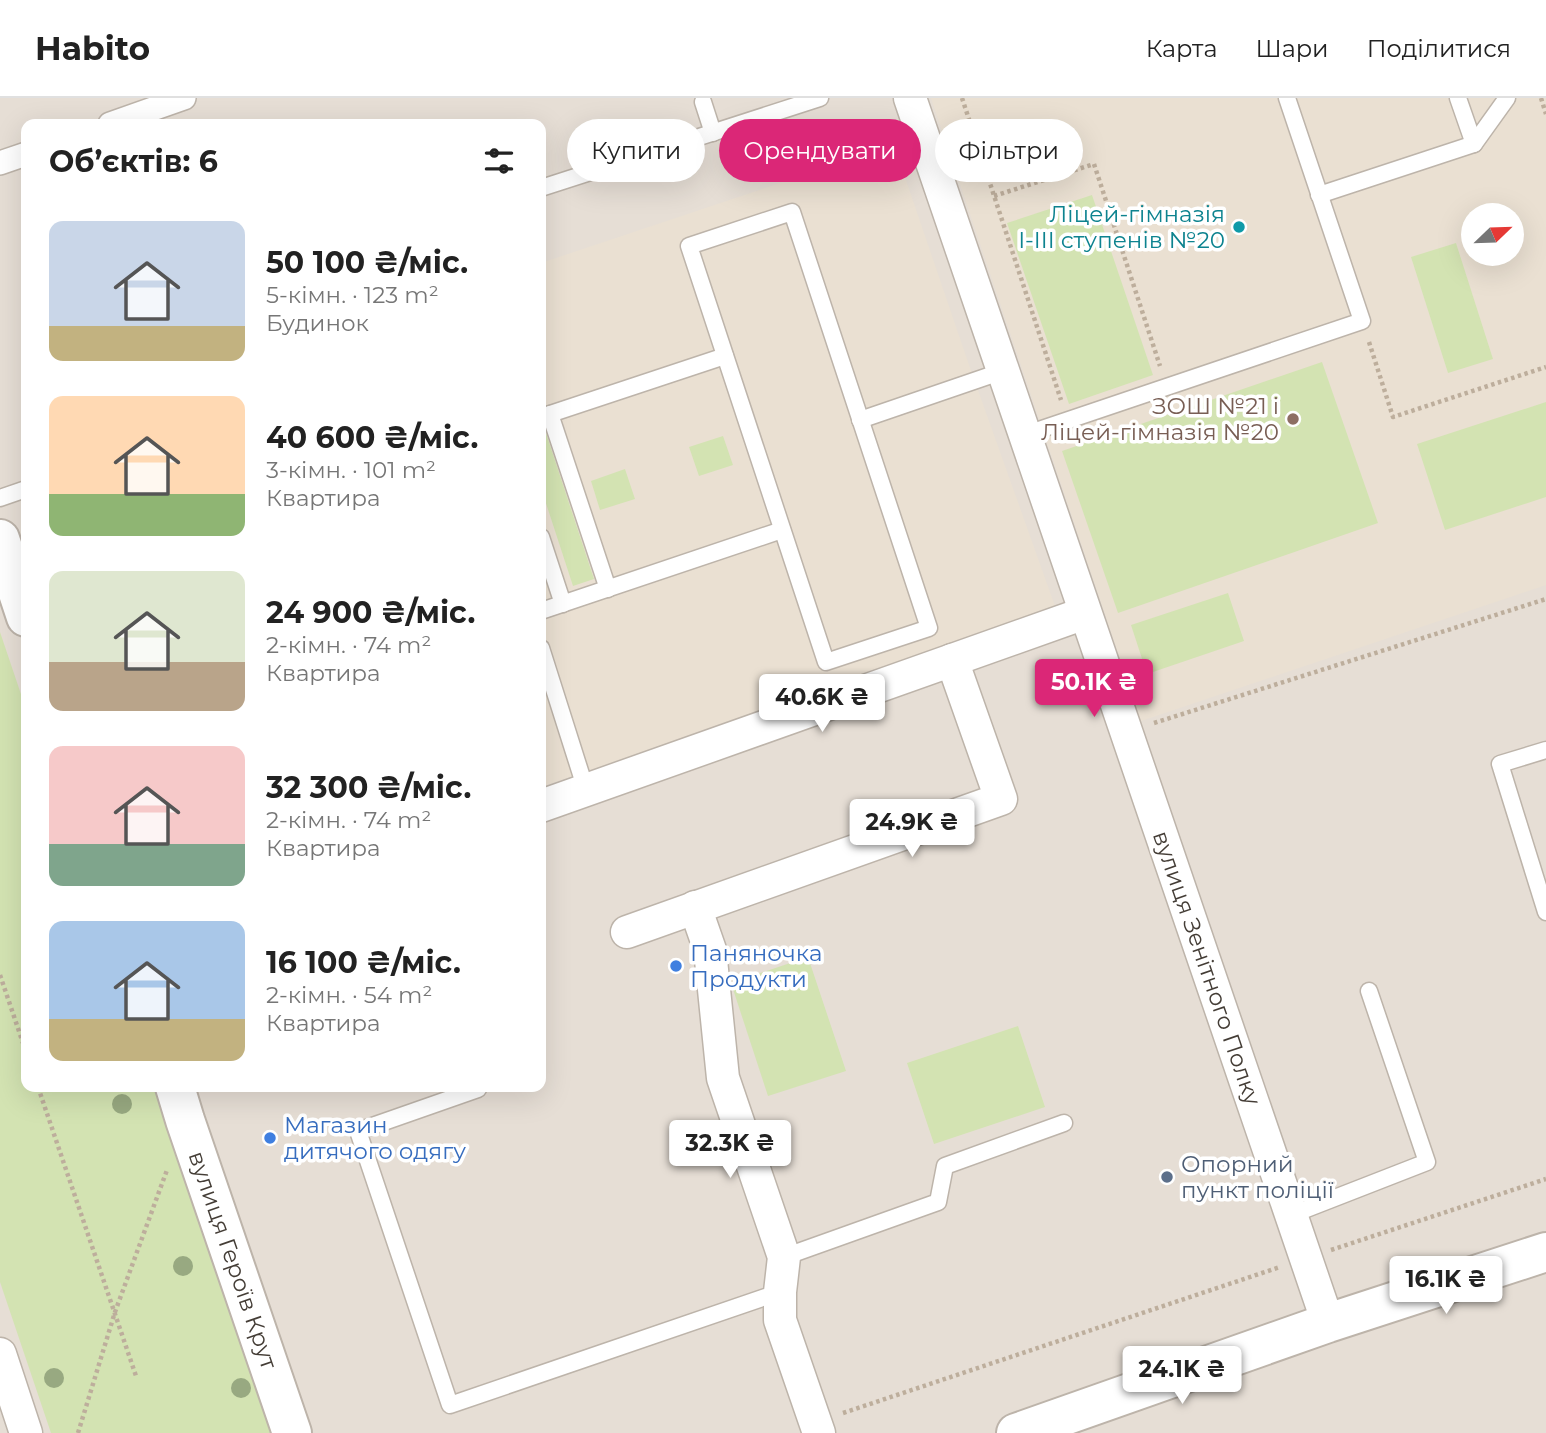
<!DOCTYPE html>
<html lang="uk">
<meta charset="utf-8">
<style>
:root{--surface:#fff;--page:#f6f6f6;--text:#222;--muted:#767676;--line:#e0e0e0;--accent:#db2777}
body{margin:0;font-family:Montserrat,sans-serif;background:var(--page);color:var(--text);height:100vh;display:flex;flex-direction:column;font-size:26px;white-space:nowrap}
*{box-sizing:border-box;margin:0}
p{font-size:23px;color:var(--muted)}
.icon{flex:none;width:38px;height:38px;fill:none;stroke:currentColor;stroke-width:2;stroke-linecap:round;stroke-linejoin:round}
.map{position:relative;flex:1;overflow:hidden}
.side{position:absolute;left:21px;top:21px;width:525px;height:973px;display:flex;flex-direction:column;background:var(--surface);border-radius:14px;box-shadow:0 7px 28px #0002}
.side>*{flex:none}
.guide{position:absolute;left:567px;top:21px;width:665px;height:63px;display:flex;gap:14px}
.needle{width:46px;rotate:67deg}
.tools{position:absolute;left:1461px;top:105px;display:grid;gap:14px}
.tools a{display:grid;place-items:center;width:63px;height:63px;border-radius:50%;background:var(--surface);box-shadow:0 7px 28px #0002;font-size:35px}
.price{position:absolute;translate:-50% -60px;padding:0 16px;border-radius:7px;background:#fff;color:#222;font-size:23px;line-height:46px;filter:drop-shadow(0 2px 4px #0008)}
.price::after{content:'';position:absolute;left:50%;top:42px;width:21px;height:16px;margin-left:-10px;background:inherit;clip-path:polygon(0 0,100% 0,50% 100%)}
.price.current{background:var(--accent);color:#fff}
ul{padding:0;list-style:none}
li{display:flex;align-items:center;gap:21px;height:175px;padding:0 28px}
li span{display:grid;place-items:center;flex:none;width:196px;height:140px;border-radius:14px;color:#555}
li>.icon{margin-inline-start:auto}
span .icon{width:84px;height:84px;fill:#fffc;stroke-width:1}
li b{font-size:30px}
h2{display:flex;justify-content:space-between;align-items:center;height:84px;padding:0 28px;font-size:30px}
.tag{padding:0 24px;border-radius:32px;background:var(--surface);box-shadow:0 7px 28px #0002;font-size:24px;line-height:63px}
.tag.current{background:var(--accent);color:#fff}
header{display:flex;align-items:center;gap:42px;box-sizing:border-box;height:98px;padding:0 35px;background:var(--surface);border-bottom:2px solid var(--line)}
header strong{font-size:33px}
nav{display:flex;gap:38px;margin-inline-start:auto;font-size:24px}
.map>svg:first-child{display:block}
.residential{fill:#e6ded5;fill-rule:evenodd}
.education{fill:#eae0d2;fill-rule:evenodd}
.green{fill:#d3e3b2}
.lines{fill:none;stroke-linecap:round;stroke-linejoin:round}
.service-casing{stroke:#bdb4aa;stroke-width:19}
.pedestrian-casing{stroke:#bdb4aa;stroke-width:26}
.minor-casing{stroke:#bdb4aa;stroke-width:35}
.tertiary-casing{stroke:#bdb4aa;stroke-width:42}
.path{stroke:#bdae9c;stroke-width:4.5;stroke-dasharray:3.5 3.5;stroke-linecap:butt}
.service{stroke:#fff;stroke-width:16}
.pedestrian{stroke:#fff;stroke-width:23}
.minor{stroke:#fff;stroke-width:32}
.tertiary{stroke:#fff;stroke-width:38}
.tree{fill:#98a981}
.culture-dot{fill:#0f9aa8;stroke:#fff;stroke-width:2.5}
.education-dot{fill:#8d6e63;stroke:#fff;stroke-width:2.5}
.shop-dot{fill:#3f7fe0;stroke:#fff;stroke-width:2.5}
.service-dot{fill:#5c6f8a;stroke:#fff;stroke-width:2.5}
.labels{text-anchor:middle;stroke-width:7;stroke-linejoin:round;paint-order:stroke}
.culture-label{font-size:23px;fill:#0d838f;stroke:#fff;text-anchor:end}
.education-label{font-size:23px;fill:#785e54;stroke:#fff;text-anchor:end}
.shop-label{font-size:23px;fill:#366cbe;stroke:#fff;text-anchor:start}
.street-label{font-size:23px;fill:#443d36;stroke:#fff}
.service-label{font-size:23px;fill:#4e5e75;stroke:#fff;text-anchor:start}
</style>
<header>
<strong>Habito</strong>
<nav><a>Карта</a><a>Шари</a><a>Поділитися</a></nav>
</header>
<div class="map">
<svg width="1546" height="1335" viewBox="0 0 1546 1335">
<rect width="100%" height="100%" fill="#f2ede7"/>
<path class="residential" d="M0,0H1546V1335H0ZM26,26H541V989H26ZM1474,117H1512V156H1474Z"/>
<g class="education">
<path d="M931,0H1546V487L1141,623ZM1474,117H1512V156H1474Z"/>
<path d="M894,47L969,267L1056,511L541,689V165Z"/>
</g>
<g class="green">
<path d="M1092,97L1153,277L1069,306L1007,125Z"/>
<path d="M1456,145L1493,261L1448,275L1411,159Z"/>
<path d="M1322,264L1378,425L1118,515L1062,353Z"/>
<path d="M1546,304V399L1445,432L1417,346Z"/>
<path d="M545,332L594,481L573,488L541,390V334Z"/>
<path d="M723,338L733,367L699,378L689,349Z"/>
<path d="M625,371L635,401L600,412L591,383Z"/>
<path d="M1228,495L1244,543L1147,576L1131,527Z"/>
<path d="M0,534L26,611V989H155L274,1335H51L0,1184Z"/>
<path d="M808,859L846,973L768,998L731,885Z"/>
<path d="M1018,928L1045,1009L934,1046L907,965Z"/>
</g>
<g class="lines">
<defs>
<g id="service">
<path d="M1458,0L1474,46"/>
<path d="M703,4L713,35"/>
<path d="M541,90L820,0"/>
<path d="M1319,97L1474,46L1507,0"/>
<path d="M792,114L929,530L826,564L689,148Z"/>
<path d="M550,316L608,491"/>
<path d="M541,319L725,258"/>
<path d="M860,322L1003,273"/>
<path d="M1024,337L1362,223L1287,0"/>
<path d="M0,400L26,391"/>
<path d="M541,439L563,506"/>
<path d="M541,513L782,432"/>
<path d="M541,550L586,692"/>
<path d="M1546,652L1500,666L1546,814"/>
<path d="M478,991L358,1033L450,1307L780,1194"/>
<path d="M1291,1117L1427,1064L1369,893"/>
<path d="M784,1159L938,1104L945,1068L1064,1025"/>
</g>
<g id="pedestrian">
<path d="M110,26L184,0"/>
<path d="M0,65L26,56"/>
</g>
<g id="minor">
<path d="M910,0L1328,1225"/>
<path d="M541,708L1085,515"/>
<path d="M695,809L710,852L723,980L784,1159L780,1194V1222L819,1335"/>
<path d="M627,834L1001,701L952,562"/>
<path d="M0,1256L26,1335"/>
</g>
<g id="tertiary">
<path d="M0,441L26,519"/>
<path d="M175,989L185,1022L292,1335"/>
<path d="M1016,1335L1328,1225L1546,1154"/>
</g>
</defs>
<use href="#service" class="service-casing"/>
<use href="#pedestrian" class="pedestrian-casing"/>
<use href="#minor" class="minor-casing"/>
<use href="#tertiary" class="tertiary-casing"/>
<g class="path">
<path d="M962,0L1061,302"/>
<path d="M1541,0L1546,16"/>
<path d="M994,98L1094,66L1160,268"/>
<path d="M1369,244L1393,319L1546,269"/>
<path d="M1154,625L1546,501"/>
<path d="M0,877L26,954"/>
<path d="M38,989L136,1278"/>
<path d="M1331,1152L1546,1081"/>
<path d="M843,1315L1280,1169"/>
<path d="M78,1335L115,1214L167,1072"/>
</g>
<use href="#service" class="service"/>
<use href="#pedestrian" class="pedestrian"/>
<use href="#minor" class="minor"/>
<use href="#tertiary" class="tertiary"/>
</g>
<g class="tree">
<circle cx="122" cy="1006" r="10"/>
<circle cx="183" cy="1168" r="10"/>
<circle cx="54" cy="1280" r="10"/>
<circle cx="241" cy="1290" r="10"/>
</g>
<circle class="culture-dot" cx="1239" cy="129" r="7"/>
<circle class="education-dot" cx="1293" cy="321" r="7"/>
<g class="shop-dot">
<circle cx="676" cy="868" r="7"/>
<circle cx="270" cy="1040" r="7"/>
</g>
<circle class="service-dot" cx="1167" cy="1079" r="7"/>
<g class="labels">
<g class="culture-label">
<text x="1225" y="124">Ліцей-гімназія<tspan x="1225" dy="26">I-III ступенів №20</tspan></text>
</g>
<g class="education-label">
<text x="1279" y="316">ЗОШ №21 і<tspan x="1279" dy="26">Ліцей-гімназія №20</tspan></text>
</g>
<g class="shop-label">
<text x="690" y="863">Паняночка<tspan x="690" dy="26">Продукти</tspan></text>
<text x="284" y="1035">Магазин<tspan x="284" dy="26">дитячого одягу</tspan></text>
</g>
<g class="street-label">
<text transform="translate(1207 870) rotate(71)" y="8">вулиця Зенітного Полку</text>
<text transform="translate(233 1162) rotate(71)" y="8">вулиця Героїв Крут</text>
</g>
<g class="service-label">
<text x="1181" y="1074">Опорний<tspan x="1181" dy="26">пункт поліції</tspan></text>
</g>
</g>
</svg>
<div class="tools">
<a><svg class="needle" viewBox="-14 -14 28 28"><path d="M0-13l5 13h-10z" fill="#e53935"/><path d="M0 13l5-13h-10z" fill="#767676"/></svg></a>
</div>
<b class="price current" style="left:1094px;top:621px">50.1K ₴</b>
<b class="price" style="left:822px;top:636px">40.6K ₴</b>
<b class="price" style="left:912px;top:761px">24.9K ₴</b>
<b class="price" style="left:730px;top:1082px">32.3K ₴</b>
<b class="price" style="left:1446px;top:1218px">16.1K ₴</b>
<b class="price" style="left:1182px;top:1308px">24.1K ₴</b>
<div class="guide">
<a class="tag">Купити</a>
<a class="tag current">Орендувати</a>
<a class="tag">Фільтри</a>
</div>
<section class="side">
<h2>Об’єктів: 6<svg class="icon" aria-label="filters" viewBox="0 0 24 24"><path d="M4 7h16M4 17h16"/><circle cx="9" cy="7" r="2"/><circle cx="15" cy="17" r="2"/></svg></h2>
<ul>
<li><span style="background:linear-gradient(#c9d6e8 75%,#c2b280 0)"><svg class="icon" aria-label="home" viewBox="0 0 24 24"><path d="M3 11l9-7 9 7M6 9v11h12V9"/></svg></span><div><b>50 100 ₴/міс.</b><p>5-кімн. · 123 m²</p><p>Будинок</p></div></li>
<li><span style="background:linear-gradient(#ffd9b3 70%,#8fb573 0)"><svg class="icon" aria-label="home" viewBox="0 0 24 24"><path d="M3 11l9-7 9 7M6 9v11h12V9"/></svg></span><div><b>40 600 ₴/міс.</b><p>3-кімн. · 101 m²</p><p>Квартира</p></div></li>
<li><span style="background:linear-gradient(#dfe7d0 65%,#b9a48a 0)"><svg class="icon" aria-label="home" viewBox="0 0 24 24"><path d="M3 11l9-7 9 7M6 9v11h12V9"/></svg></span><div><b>24 900 ₴/міс.</b><p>2-кімн. · 74 m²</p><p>Квартира</p></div></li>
<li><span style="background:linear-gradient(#f6c9c9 70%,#7fa58c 0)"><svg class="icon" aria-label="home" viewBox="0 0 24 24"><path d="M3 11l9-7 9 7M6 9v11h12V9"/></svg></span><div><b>32 300 ₴/міс.</b><p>2-кімн. · 74 m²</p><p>Квартира</p></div></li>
<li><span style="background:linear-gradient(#a9c7e8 70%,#c2b280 0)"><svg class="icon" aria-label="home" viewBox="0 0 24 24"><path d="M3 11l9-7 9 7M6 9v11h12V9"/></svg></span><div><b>16 100 ₴/міс.</b><p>2-кімн. · 54 m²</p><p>Квартира</p></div></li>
</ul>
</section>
</div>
